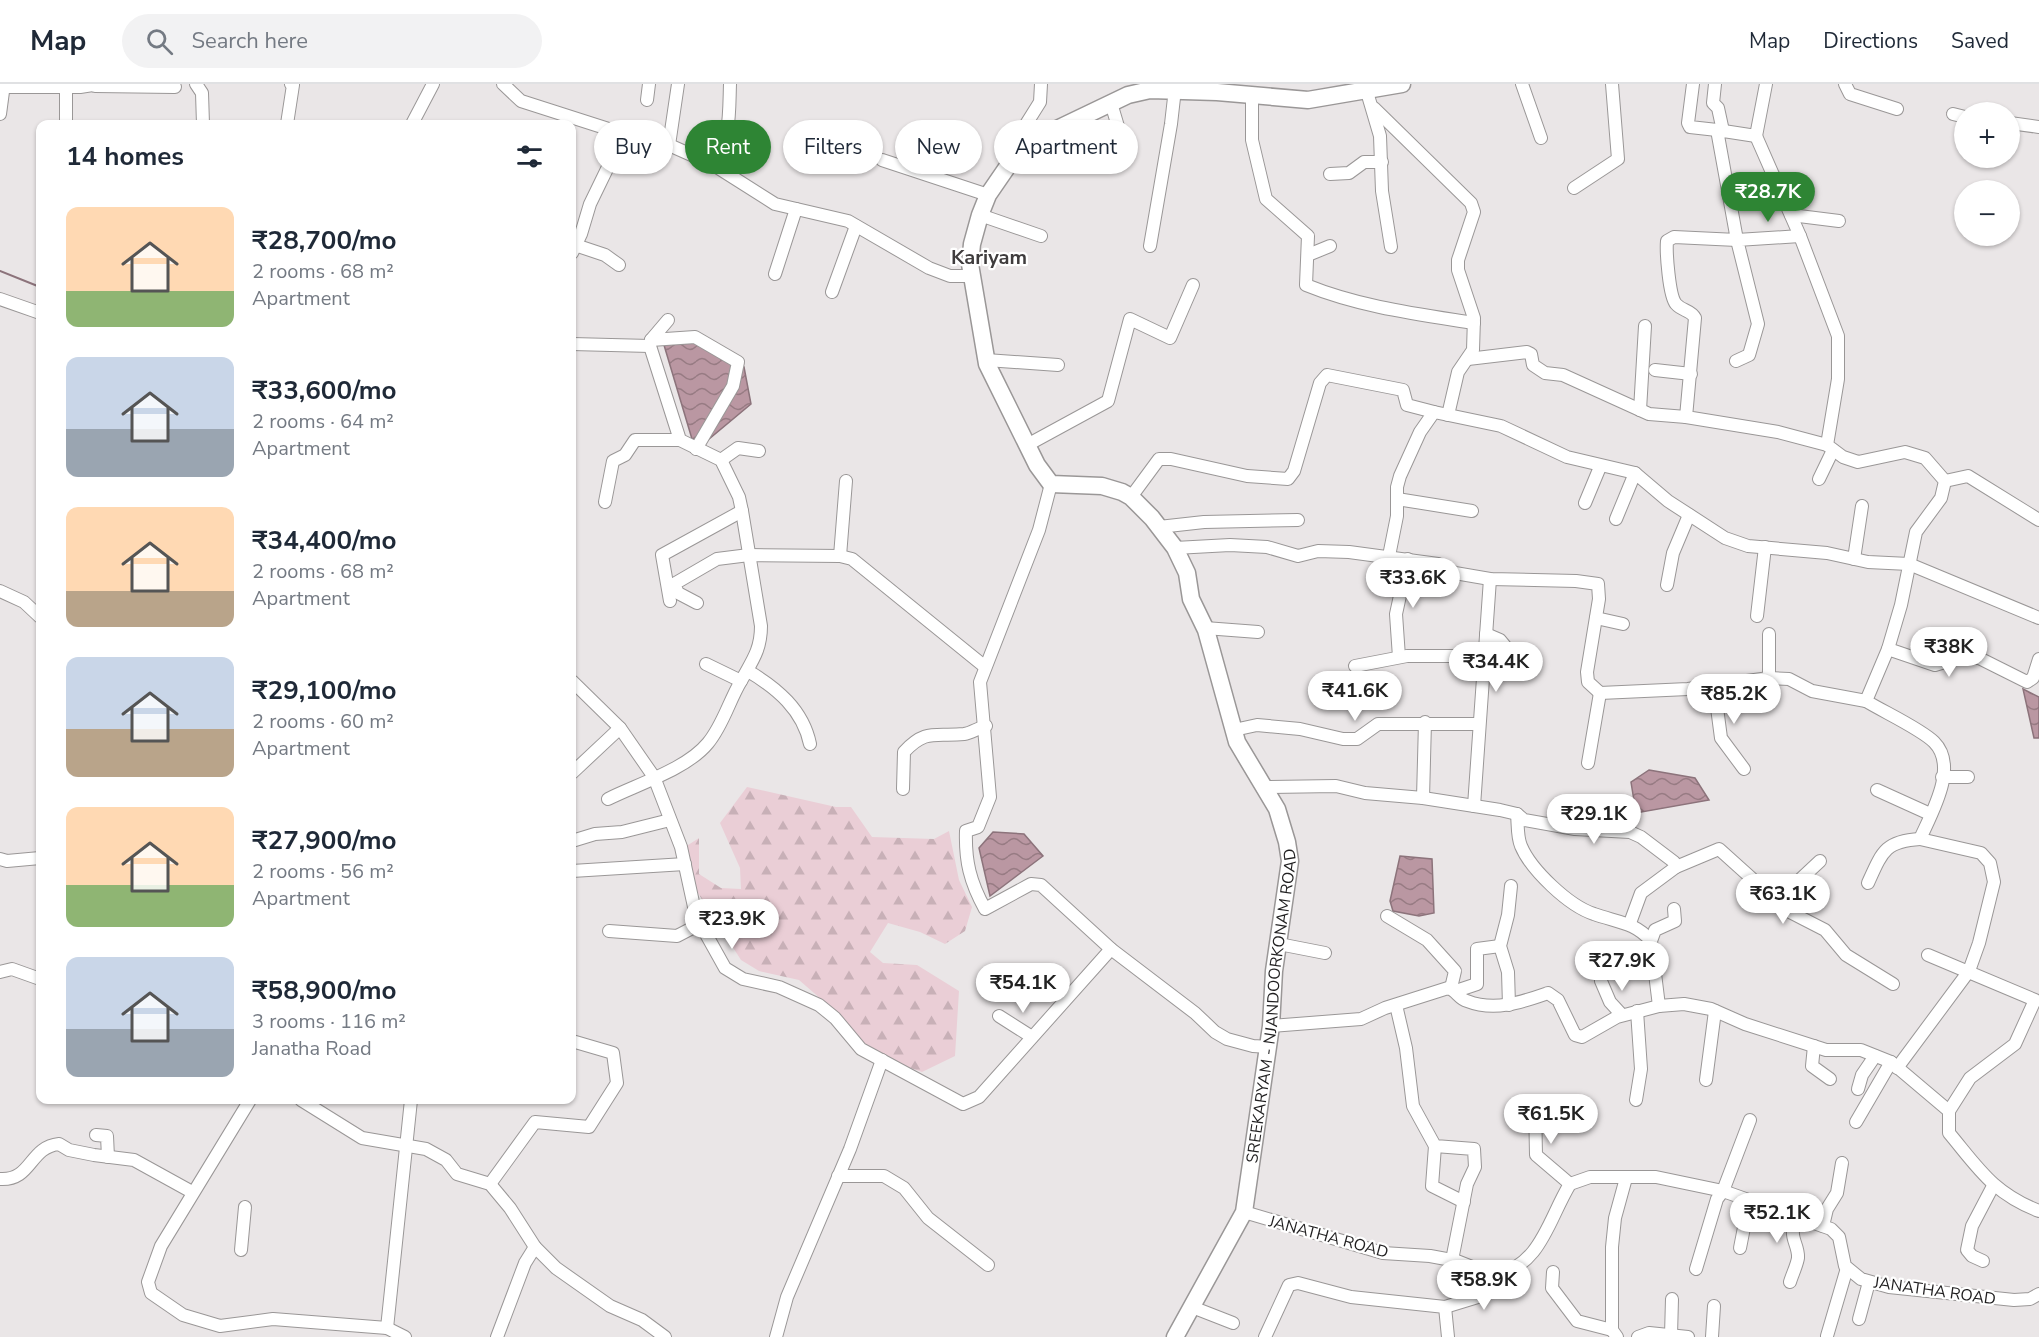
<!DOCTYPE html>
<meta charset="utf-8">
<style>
:root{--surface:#fff;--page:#f2f2f3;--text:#1f2937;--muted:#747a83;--line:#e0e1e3;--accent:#2e8534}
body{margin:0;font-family:"Nunito Sans",sans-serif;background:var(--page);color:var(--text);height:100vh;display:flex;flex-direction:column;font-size:22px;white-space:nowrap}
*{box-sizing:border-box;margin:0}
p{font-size:20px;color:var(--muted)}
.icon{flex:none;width:33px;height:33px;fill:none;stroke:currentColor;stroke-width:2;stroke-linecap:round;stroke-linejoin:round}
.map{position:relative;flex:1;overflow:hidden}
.drawer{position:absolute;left:36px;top:36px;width:540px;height:984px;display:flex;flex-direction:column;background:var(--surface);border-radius:12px;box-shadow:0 2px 4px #0004}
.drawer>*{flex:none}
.hud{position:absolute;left:594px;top:36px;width:570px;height:54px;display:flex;gap:12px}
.controls{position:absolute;left:1954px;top:18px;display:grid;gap:12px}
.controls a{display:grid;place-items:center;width:66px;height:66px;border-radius:50%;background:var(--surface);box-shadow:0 2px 4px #0004;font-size:30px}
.price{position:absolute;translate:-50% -51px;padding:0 14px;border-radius:21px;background:#fff;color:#222;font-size:20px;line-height:39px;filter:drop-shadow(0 2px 3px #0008)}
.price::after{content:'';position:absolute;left:50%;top:36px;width:18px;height:14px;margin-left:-9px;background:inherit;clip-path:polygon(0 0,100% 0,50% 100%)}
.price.current{background:var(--accent);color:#fff}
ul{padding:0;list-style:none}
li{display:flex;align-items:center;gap:18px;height:150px;padding:0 30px}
li span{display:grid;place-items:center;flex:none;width:168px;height:120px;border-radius:12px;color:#555}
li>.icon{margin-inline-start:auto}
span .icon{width:72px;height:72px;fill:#fffc;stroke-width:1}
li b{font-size:26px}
h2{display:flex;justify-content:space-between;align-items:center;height:72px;padding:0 30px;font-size:26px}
.pill{padding:0 21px;border-radius:27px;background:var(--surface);box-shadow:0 2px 4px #0004;font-size:21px;line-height:54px}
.pill.current{background:var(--accent);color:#fff}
header{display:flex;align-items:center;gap:36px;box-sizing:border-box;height:84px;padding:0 30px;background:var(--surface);border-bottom:2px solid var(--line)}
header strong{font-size:28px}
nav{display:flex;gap:33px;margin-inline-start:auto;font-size:21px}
.search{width:420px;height:54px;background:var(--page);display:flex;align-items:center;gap:15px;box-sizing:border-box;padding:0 21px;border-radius:33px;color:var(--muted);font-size:22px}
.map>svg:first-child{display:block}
.forest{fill:url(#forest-firs)}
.water{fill:url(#water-waves);stroke:#8c737b;stroke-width:1.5}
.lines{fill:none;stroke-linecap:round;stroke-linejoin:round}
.stream{stroke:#8c737b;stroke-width:2}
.minor-casing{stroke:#9a9797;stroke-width:14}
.major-casing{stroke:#9a9797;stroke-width:19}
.minor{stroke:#fff;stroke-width:12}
.major{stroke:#fff;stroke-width:16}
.labels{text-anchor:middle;stroke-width:4.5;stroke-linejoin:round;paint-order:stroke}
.street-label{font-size:16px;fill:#1f1e1f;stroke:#fff}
.quarter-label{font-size:20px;font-weight:bold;fill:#3f3c3d;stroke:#fff}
</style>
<header>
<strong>Map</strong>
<div class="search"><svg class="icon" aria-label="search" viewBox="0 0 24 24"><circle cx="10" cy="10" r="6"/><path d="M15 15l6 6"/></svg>Search here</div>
<nav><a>Map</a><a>Directions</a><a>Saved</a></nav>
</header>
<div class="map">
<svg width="2039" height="1253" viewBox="0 0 2039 1253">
<defs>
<pattern id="forest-firs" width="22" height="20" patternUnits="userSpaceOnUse" patternTransform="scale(1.5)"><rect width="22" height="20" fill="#eaced6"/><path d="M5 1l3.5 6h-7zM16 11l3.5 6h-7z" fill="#c8b0b7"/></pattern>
<pattern id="water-waves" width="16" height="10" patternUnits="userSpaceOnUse" patternTransform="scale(1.5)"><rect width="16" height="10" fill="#ba97a2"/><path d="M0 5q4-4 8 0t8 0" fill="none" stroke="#977b83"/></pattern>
</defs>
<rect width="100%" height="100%" fill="#eae6e7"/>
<path class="forest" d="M747,703L836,723H851L872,753L934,755L949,747L959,796L972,823L965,847L945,860L920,848L888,839L870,868L883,879L917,881L959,907L955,972L922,988L887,976L866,962L829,922L799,896L759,887L741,876L694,803L685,763L699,754V790L721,804L741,805L740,784L720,739Z"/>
<g class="water">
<path d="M707,254L744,283L751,320L709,355H692L664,261Z"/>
<path d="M2023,605L2039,613V654H2034Z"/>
<path d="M1649,686L1695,694L1709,716L1636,729L1631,698Z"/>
<path d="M993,748L1024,750L1043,772L990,812L979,764Z"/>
<path d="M1400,772L1432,775L1434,829L1419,832L1393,827L1390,817Z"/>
</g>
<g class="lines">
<path class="stream" d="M0,187L40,203"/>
<defs>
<g id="minor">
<path d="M196,0L202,9L203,40"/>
<path d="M503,0L521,17L624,50L669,61L712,80L775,120L848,137L929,184L950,192H973"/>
<path d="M1522,0L1541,54"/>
<path d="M1693,0L1688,39L1690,43L1717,46"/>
<path d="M1715,0L1713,19L1718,24L1723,47"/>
<path d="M1766,0L1756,52L1717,46L1737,156L1674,153L1667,157C1666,168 1669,212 1676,220C1682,227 1691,226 1695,234L1686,333L1778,348L1827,361"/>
<path d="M1845,0L1850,10L1897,25"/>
<path d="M95,2L175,3"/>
<path d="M4,3H80L99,0"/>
<path d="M66,3V40"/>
<path d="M1367,8L1380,52L1382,107L1391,163"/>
<path d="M1252,11V56L1266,115L1308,152L1306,201C1360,223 1417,230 1474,239"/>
<path d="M647,16L649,0"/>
<path d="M1111,19L1122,56V76"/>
<path d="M1374,24L1471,119L1474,128L1458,176V186L1474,234L1473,266L1458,288L1448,331"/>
<path d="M0,30L4,0"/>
<path d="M1953,30L1965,33"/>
<path d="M2010,39L2039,43"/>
<path d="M287,40L293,1L291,0"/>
<path d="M412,40L433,0"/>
<path d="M1756,52L1800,152L1838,252V295L1827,361L1843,373L1858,378L1905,368L1925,374L1945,397L1941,414L1916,448L1901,521L1888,565L1866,617C1884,628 1921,645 1934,658C1959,683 1931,730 1920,755L1981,769L1990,779L1994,798L1979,859L1969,887L1897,984"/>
<path d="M669,61L678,0"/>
<path d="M882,76L988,111"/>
<path d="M1012,76L1018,53L1040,18L1041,0"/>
<path d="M712,80C731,60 729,27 730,0"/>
<path d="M1330,90L1349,89L1364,78H1382"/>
<path d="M1574,104L1618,75L1612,0"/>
<path d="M980,131L1041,152"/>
<path d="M1791,131L1839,137"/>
<path d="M572,160L605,171L619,181"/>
<path d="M1150,162L1171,40L1175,5"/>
<path d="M572,169L581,150L590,120L624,50"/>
<path d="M1308,171L1330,162"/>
<path d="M775,190L796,125"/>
<path d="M832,208L856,142"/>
<path d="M0,215L40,229"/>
<path d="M651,256L668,236"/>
<path d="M572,260L650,262"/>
<path d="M650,262L651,256L695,253L738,278L733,302L696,365"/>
<path d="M1468,275L1527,268L1531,270L1533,281L1545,289L1563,291L1649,330L1686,333"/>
<path d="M986,276L1058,281"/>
<path d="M1736,277L1749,271L1758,240L1737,156L1800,152"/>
<path d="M1655,286L1691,290"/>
<path d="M1640,326L1645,242"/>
<path d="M1029,360L1108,317L1130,235L1170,254L1193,201"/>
<path d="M721,376L738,364L759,367"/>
<path d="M1819,395L1833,366"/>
<path d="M1945,397L1968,392L2039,436"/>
<path d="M1051,400L1039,446L980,598L990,713L978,743L966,747C965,777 970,798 985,825L1031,800L1041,801L1111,865L1195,929L1215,948L1227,955L1253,962L1269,963"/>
<path d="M1131,413L1159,375H1171L1247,392L1288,395L1294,387L1320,299L1327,291L1403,306L1407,321L1434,328"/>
<path d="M1397,415L1472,427"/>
<path d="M605,418L613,377L625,371L635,356H680"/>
<path d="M1585,419L1600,383"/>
<path d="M1616,435L1635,389L1668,417L1725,454L1748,462L1827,469L1868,478L1909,480L2039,534"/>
<path d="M1159,443L1204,438L1298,436"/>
<path d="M1175,464L1230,461L1267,463L1298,472L1318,467L1349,468L1438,480L1455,489L1490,495L1576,497L1598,500L1599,515L1587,588L1588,598L1600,609L1688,605L1769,594L1789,595L1812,607L1866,617"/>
<path d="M840,472L846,397"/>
<path d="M1389,472L1397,432V403L1400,392L1420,348L1434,328L1501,342L1567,373L1635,389"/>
<path d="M1854,475L1862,422"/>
<path d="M1667,501L1673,469L1689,431"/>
<path d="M0,507L24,518L40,533"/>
<path d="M670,517L662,471L742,427"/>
<path d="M697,519L678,509L674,500L717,475L749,471L840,472L852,475L984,582"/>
<path d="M1757,532L1765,463"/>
<path d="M1596,534L1623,540"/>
<path d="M1205,544L1258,548"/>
<path d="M1486,550L1500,556L1519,579"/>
<path d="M1769,550V594"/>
<path d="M1888,565L1935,581L1961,573L1979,574L2027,598L2033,594L2039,575"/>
<path d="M1399,573L1396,530L1408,475"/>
<path d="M706,580L741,597"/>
<path d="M1355,582L1407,572H1485"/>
<path d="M748,587C777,604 803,626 810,660"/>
<path d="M572,597L620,644L654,693L681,763L696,832L725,884L743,895L779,903L819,921L835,934L861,965L963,1020L979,1013L1111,865"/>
<path d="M1714,601L1721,654L1744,685"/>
<path d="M1234,646L1257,641L1300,645L1343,655H1357L1378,640H1478"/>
<path d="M1588,679L1600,609"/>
<path d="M572,689L620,644"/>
<path d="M1942,693H1968"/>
<path d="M1265,703L1336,702L1365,709L1423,714L1500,726L1517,730L1524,736L1575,745L1630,748L1641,753L1674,778L1676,783L1641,809L1630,839"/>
<path d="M903,705L904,668C926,644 936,653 964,650C971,649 978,644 986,642"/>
<path d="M1877,706L1930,730"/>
<path d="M1423,714L1425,638"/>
<path d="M608,715C638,700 687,685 708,659C723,641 729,617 741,597C752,577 761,566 761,542L742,427L739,413L721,376L680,356L650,262"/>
<path d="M1474,722L1490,495"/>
<path d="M1517,730C1518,740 1517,753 1521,762C1531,786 1569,822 1594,830C1616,838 1635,838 1651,857"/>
<path d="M572,757L595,750L622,748L670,736"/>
<path d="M0,775L7,777L40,774"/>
<path d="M1676,783L1719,765L1788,827L1825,846L1846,871L1893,900"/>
<path d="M572,787L685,780"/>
<path d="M1868,799C1882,768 1885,757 1920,755"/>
<path d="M1777,817L1820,777"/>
<path d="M1387,832L1427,856L1455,887L1451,904"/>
<path d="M609,847L677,852L700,840"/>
<path d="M1279,860L1325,869"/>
<path d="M1928,871L2035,916L2015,960L1970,994L1949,1027V1049C1979,1085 1993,1109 2039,1127"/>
<path d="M0,888L12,885L40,895"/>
<path d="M1601,897L1610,918L1622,931"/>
<path d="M1456,907L1477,900V865L1500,862"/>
<path d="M1396,921L1406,964L1413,1022L1435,1062L1474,1065L1475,1083L1467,1100L1452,1176"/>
<path d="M1509,921L1508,888L1500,862L1508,831L1511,802"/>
<path d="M1659,922L1651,857L1655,846L1675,837L1674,825"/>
<path d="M999,932L1032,953"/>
<path d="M1271,942L1361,935L1385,924L1448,904C1456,906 1459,915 1467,917C1495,928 1522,918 1548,909L1558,916L1575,951L1582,953L1617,933L1659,922L1684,920L1711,925L1745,940L1826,966H1861L1891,978L1949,1027"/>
<path d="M1814,962L1812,982L1830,995"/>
<path d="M1706,996L1715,927"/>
<path d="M1858,1005L1862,991L1875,972"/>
<path d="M250,1016L161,1162L148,1198L151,1209L183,1231L220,1242L273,1235L387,1244L405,1253"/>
<path d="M301,1016L362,1054L426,1065L446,1076L457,1090L490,1100L510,1124L535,1163L556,1184L610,1222L642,1236L665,1253"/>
<path d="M1636,1016L1641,985L1637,927"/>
<path d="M1535,1020L1536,1071L1570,1100"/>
<path d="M1856,1038L1891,978"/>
<path d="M96,1051L107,1052L108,1073"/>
<path d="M1435,1062L1432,1102L1464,1118"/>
<path d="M838,1092H884L904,1104L928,1134L988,1181"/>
<path d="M0,1095C32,1097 29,1063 59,1060L69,1066L94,1071L134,1076L192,1108"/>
<path d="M490,1100L535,1038L589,1043L617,999L613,969L572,957"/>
<path d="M1244,1128L1383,1169L1430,1172L1457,1177L1495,1192C1542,1180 1548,1136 1570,1100L1590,1093H1656L1723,1107L1831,1145L1839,1153L1845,1182L1861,1195L1889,1203L2014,1216L2030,1215L2039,1210"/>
<path d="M1823,1142L1827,1125L1837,1109L1842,1079"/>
<path d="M1740,1164L1749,1118"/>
<path d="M241,1166L245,1123"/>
<path d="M1983,1177L1972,1172L1967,1166L1972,1142L1993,1102"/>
<path d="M1696,1185L1717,1115L1723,1107L1750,1036"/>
<path d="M1553,1188L1552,1204L1577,1237L1612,1246"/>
<path d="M1790,1198C1792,1191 1797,1181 1798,1174C1799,1159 1786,1152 1798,1135"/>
<path d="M1192,1223L1233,1239"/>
<path d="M1445,1223L1481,1212L1495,1192"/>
<path d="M1859,1235L1869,1198"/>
<path d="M387,1244L411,1016"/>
<path d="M1671,1251L1672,1215"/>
<path d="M1827,1252L1847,1184"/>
<path d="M497,1253L525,1179L535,1163"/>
<path d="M776,1253L787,1213L850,1065L882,976"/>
<path d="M1265,1253L1289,1201L1298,1199L1351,1213L1445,1223L1448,1253"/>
<path d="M1617,1253L1612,1246V1163L1615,1134L1626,1094"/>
<path d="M1638,1253L1649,1249L1688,1253"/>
<path d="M1712,1253L1714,1222"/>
</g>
<g id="major">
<path id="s1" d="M1175,1253L1244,1128L1271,942L1274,887L1290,777L1287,758L1277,725L1237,658L1206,546L1191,515L1187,489L1175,464L1152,434L1131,413L1122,408L1102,402L1051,400L1037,381L987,280L970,180L972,160L980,131L988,111L1012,76L1057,45L1128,11L1150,6L1217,8L1308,16L1402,0"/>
</g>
</defs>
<use href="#minor" class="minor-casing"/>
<use href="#major" class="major-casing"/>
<use href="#minor" class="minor"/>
<use href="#major" class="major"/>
</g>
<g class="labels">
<g class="street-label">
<text dy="6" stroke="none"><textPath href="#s1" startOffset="351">SREEKARYAM - NJANDOORKONAM ROAD</textPath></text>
<text transform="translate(1329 1152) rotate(15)" y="6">JANATHA ROAD</text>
<text transform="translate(1935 1206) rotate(8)" y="6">JANATHA ROAD</text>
</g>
<g class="quarter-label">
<text x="989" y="180">Kariyam</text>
</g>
</g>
</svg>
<div class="controls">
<a>+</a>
<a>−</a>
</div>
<b class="price current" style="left:1768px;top:139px">₹28.7K</b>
<b class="price" style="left:1413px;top:525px">₹33.6K</b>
<b class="price" style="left:1949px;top:594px">₹38K</b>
<b class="price" style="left:1496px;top:609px">₹34.4K</b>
<b class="price" style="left:1355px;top:638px">₹41.6K</b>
<b class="price" style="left:1734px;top:641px">₹85.2K</b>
<b class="price" style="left:1594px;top:761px">₹29.1K</b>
<b class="price" style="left:1783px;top:841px">₹63.1K</b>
<b class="price" style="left:732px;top:866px">₹23.9K</b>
<b class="price" style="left:1622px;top:908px">₹27.9K</b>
<b class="price" style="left:1023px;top:930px">₹54.1K</b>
<b class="price" style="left:1551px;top:1061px">₹61.5K</b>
<b class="price" style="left:1777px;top:1160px">₹52.1K</b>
<b class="price" style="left:1484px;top:1227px">₹58.9K</b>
<div class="hud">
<a class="pill">Buy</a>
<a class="pill current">Rent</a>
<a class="pill">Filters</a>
<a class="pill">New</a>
<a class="pill">Apartment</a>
</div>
<section class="drawer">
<h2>14 homes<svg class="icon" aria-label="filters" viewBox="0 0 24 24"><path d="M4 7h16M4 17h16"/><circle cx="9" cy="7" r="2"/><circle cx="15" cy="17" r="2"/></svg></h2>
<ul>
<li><span style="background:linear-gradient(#ffd9b3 70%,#8fb573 0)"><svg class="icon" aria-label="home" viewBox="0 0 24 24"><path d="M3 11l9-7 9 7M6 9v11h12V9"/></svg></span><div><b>₹28,700/mo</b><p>2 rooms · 68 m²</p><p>Apartment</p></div></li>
<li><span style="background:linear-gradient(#c9d6e8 60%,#9aa5b1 0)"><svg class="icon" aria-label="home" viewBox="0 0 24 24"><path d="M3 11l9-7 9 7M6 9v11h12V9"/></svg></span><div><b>₹33,600/mo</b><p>2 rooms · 64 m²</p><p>Apartment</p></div></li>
<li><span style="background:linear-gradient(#ffd9b3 70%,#b9a48a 0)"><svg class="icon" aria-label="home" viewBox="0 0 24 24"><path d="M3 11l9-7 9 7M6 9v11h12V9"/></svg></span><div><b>₹34,400/mo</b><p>2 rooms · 68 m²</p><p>Apartment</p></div></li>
<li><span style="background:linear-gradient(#c9d6e8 60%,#b9a48a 0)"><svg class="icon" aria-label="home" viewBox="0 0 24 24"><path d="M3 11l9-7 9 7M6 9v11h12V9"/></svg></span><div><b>₹29,100/mo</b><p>2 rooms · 60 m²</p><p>Apartment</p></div></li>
<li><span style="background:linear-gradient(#ffd9b3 65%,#8fb573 0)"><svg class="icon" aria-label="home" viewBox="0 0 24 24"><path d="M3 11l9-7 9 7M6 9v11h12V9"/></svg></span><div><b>₹27,900/mo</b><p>2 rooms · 56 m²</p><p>Apartment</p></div></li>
<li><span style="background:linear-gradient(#c9d6e8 60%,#9aa5b1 0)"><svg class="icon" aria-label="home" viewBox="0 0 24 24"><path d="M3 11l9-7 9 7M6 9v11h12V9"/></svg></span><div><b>₹58,900/mo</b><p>3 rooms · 116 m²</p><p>Janatha Road</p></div></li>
</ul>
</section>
</div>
